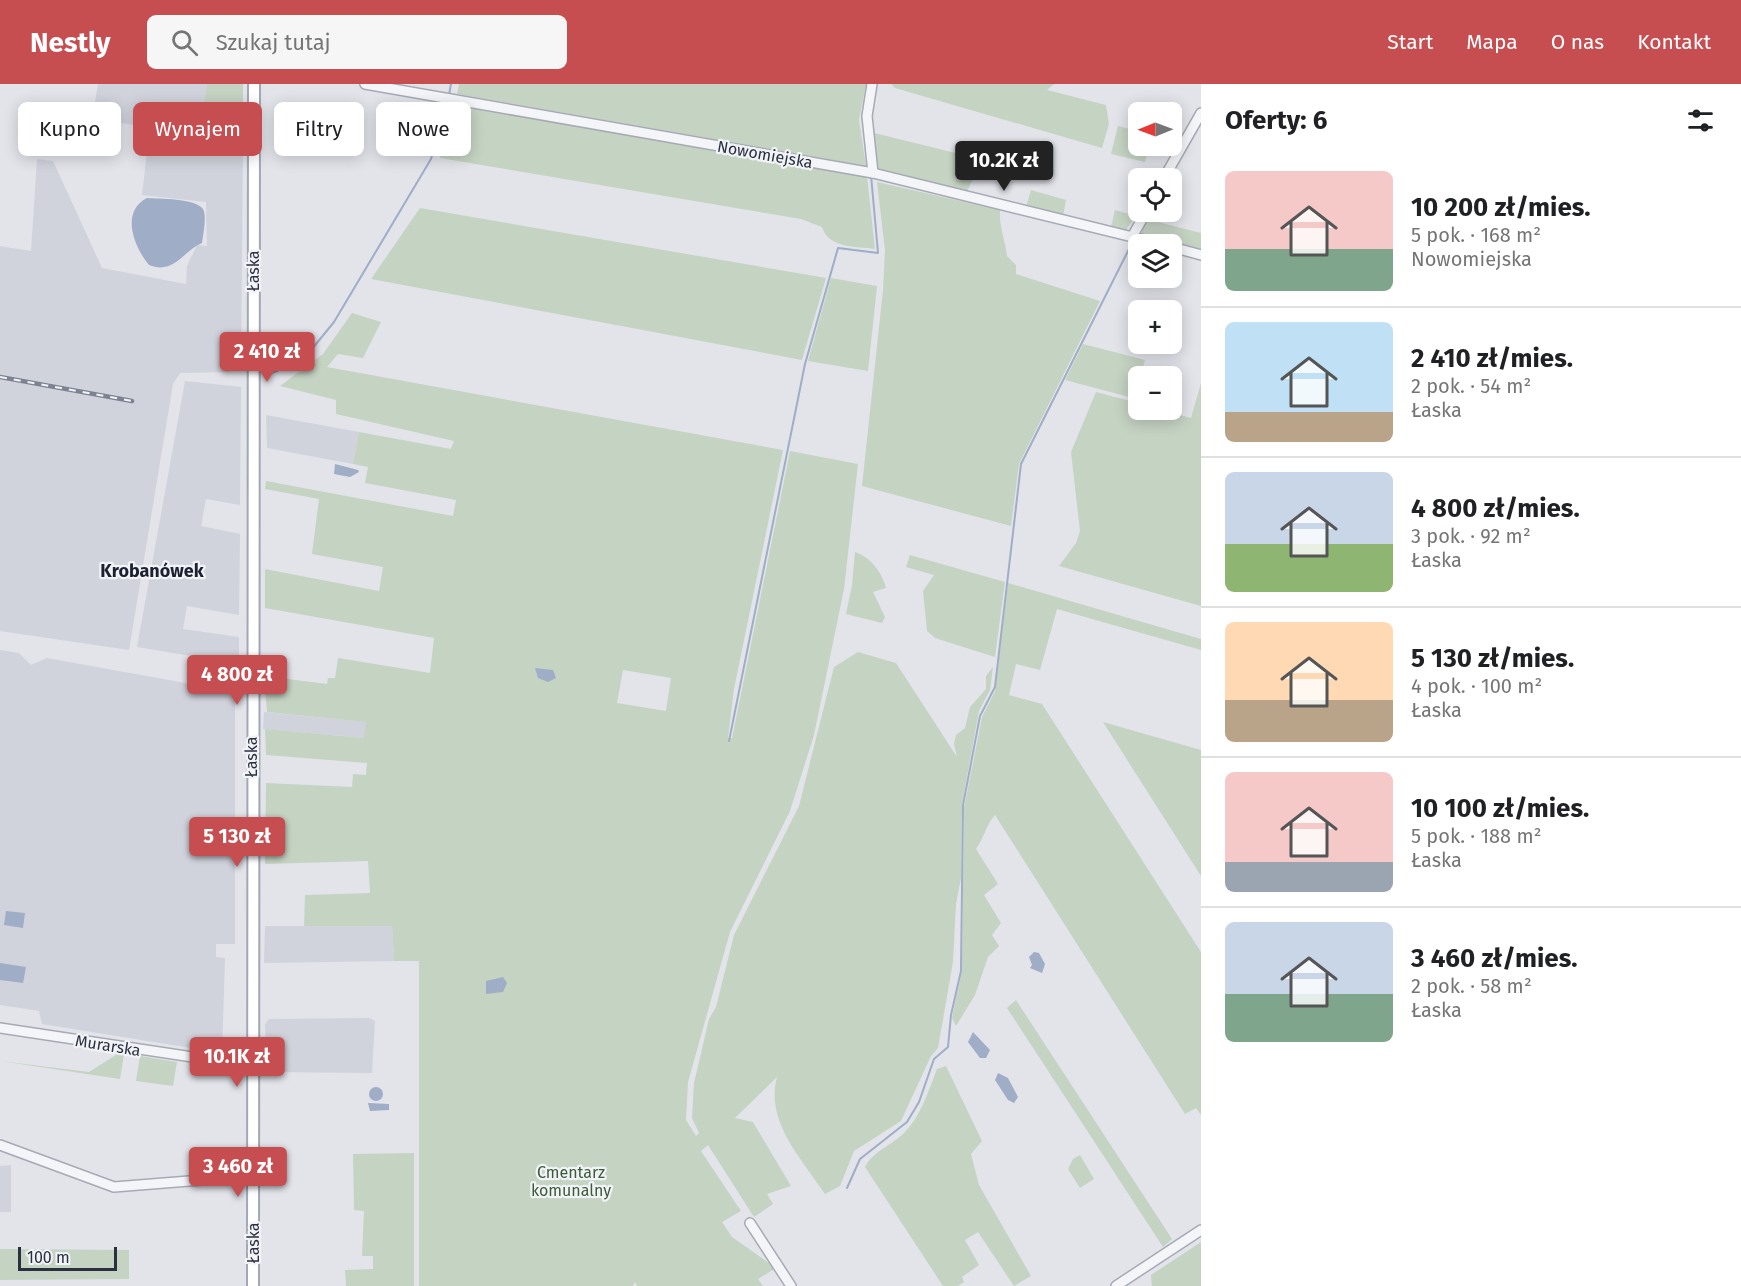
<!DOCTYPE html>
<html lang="pl">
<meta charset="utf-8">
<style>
:root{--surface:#fff;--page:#f6f6f6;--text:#202124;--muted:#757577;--line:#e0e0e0;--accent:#c74e50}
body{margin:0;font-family:"Fira Sans",sans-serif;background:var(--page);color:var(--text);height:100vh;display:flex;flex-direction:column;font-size:22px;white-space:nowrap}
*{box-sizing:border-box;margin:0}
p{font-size:20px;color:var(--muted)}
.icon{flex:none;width:33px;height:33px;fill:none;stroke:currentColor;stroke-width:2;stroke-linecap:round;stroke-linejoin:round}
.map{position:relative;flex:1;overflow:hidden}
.drawer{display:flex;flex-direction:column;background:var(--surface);width:540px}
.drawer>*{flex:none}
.banner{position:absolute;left:18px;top:18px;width:570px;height:54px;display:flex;gap:12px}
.needle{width:39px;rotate:269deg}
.tools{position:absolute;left:1128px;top:18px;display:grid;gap:12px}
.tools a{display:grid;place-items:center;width:54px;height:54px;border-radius:9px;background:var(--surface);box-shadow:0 3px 15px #0003;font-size:30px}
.scale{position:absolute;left:18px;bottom:15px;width:99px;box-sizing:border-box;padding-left:6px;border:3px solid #2b3041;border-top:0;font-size:16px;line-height:21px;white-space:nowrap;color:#2b3041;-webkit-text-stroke:4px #f1f3f7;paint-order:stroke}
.price{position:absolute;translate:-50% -51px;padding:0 14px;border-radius:6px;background:var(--accent);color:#fff;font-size:20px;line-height:39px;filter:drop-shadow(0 2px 3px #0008)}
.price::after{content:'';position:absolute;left:50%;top:36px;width:18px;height:14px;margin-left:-9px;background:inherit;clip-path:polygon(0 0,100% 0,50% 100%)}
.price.selected{background:#222;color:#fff}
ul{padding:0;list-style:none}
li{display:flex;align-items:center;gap:18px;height:150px;padding:0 24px}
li+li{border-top:2px solid var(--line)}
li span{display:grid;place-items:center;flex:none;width:168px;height:120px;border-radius:9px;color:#555}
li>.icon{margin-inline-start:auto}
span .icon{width:72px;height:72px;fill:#fffc;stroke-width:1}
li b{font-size:26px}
h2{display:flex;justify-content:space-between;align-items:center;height:72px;padding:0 24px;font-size:26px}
.chip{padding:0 21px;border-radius:9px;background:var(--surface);box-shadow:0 3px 15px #0003;font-size:21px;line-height:54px}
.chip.selected{background:var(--accent);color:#fff}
header{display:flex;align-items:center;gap:36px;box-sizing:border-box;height:84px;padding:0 30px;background:var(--accent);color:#fff}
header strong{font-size:28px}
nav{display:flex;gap:33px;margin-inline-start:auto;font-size:21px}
.search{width:420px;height:54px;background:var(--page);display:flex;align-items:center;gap:15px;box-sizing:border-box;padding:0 21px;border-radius:9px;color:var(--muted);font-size:22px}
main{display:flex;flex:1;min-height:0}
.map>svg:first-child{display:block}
.built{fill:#d0d3db}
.green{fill:#c5d3c3;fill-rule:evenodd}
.water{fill:#9fadc7}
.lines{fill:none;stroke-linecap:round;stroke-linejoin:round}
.stream{stroke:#9fadc7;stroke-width:2}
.minor-casing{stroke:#a7aab4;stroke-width:12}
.major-casing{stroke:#a2a7b5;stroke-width:14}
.minor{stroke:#f4f5f8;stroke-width:9}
.major{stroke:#fff;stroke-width:10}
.rail-casing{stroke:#7c8292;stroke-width:4.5}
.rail{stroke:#f1f3f7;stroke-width:2;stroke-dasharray:7;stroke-linecap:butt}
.labels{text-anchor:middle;stroke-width:4.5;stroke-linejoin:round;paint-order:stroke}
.street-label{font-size:16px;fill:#2b3041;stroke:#f1f3f7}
.park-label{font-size:16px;fill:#3b5b39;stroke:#f1f3f7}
.neighbourhood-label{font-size:18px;font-weight:bold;fill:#1d2131;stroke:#f1f3f7}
</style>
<header>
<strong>Nestly</strong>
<div class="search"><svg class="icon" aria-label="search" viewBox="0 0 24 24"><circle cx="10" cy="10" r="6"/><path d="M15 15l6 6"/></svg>Szukaj tutaj</div>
<nav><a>Start</a><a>Mapa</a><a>O nas</a><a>Kontakt</a></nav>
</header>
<main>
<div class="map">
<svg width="1201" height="1202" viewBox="0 0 1201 1202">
<rect width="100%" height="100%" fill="#e2e4ea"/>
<g class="built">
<path d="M98,0H207L204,19L243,21L242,56L92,35Z"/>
<path d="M149,50L243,63L241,277H231L230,288L180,289L173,300L129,566L0,547V162L31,167L37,75L53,77L102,184L186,200L187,182L197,161L207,162L206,118L142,111Z"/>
<path d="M185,297L241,303L240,421L206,415L201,442L240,450L239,531L187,522L183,545L239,553V580L137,563Z"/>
<path d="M266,331L359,348L353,380L267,364Z"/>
<path d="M0,566L19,569L31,581L47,574L235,608V860H216V873L225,874L222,969L42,940L39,927L0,921Z"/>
<path d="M264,628L367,638L365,654L263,645Z"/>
<path d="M265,842H392L394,877L264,879Z"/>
<path d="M369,934L375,937L372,989L267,988L265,940L269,935Z"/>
<path d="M11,1081V1128H0V1082Z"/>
</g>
<g class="green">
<path d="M207,0H243V21L204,19Z"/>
<path d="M459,0H866L859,36L866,82L457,10Z"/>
<path d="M891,0H1054L1047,6L1106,21L1109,40L1102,64L895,4Z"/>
<path d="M455,18L867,92L875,165C856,162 829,165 822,143L801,135L440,74Z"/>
<path d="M1118,42L1138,47V62H1149L1145,78L1111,70Z"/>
<path d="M870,48L988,77L989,94L974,92L967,108L875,85Z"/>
<path d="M877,98L1000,126C999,143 1005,155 1007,172L1016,181V190L1100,217L1019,380L1011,442L862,402L883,206L885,166Z"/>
<path d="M1031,106L1066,116L1063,132L1026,123Z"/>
<path d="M420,124L826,194L802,276L371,195Z"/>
<path d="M1115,126L1136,132L1126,146L1111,143Z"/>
<path d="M1146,135L1201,149V167L1141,152Z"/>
<path d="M831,194L877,202L868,287L808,277Z"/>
<path d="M352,229L381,238L363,274L338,270L327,283L783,366L734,605L728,654H732L790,367L858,380L844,505L814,651L790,727L730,848L688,998L686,1036L696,1052L699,1049L692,1034L694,999L709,935L716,923L734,851L799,722L834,583L858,568L896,579L957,673L954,660L956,651L965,644L970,623L986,605V592L993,583L990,606L979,627L962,720L961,794L956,820L953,878L938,964L931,972L901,1037L854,1067L840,1102L825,1110C801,1074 765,1037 777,993L735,1034L753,1038L791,1102L767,1110L773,1120L754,1133L708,1061L701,1067L741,1127L722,1138L732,1153L776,1184L758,1195L763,1202H637L635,1198L633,1202H419V877H394L392,842H304L305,811L370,809L368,777L265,780L266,699L352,703L353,690L366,691L367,679L266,671L265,645L364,654L366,638L267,628L264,592L327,600L328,594H335L338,574L430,589L434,554L265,524V485L379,507L383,483L312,470L319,415L265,405L266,397L453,432L456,416L365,399L368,383L353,380L359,348L451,365L454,357L336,330V316L280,302L323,270ZM623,586L671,594L666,627L617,619Z"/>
<path d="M1083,260L1145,276L1133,314L1065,296Z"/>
<path d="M1201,299V522L1059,482L1076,459L1080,447L1071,368L1096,308L1138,319V326H1161L1191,334Z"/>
<path d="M855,468C870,473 882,488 886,504L873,508L885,533L882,539L846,530L852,501Z"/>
<path d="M910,471L1005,498L995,573L935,554L927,547L923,507L934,491L906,483Z"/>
<path d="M1008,499L1201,555V566L1057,525L1040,586L1016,580L1009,611L1042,620L1201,868V1031L1196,1024L1185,1030L995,731C986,741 984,754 976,765L998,800L984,811L1001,839L992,851L999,862L988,873L975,911L956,942L952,934L962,887L964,724L982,633L995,607Z"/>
<path d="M1103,638L1201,666V792Z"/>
<path d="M1016,916L1172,1155L1163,1163L1007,924Z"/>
<path d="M119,969L124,970L120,995L0,977L89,988Z"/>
<path d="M140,972L177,978L173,1002L136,997Z"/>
<path d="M946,982L982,1057L971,1070L979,1101L1031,1192L1014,1202L978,1148L965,1156L979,1181L962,1193L964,1198L958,1202H943L865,1083C872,1068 892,1061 904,1049C921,1032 928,1008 937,985Z"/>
<path d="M414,1069V1202H346L345,1186L373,1185V1172H362L364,1127L354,1126L353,1070Z"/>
<path d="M1080,1071L1094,1095L1080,1104L1068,1085L1073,1075Z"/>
<path d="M1201,1158V1202H1152L1151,1191Z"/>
<path d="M0,1165L129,1166V1195L0,1196Z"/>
</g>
<g class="water">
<path d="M147,114C159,115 195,114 203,125C207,132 203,151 202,159C183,167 174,191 149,181C134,163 120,128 147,114Z"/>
<path d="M335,380L358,386L359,388L350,393L334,390Z"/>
<path d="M535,584L553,586L556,594L548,598L538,594Z"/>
<path d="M6,827L25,829L23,844L4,841Z"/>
<path d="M1034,868L1039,869L1045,880L1042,889L1030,884L1032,881L1029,873Z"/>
<path d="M0,879L26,883L23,899L0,896Z"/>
<path d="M503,893L507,899L503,908L486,910V897Z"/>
<path d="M973,948L990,966L986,974H980L968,958Z"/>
<path d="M998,989L1008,994L1018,1013L1014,1019L1008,1016L995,996Z"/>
<circle cx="376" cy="1010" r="7"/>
<path d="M368,1019L389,1020V1026L370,1027Z"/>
</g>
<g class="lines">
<g class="stream">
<path d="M449,11L451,0"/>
<path d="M267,291L303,276L334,238L431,75L448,17"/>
<path d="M729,657L805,280L838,164L878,169L871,91"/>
<path d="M847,1104L860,1075L907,1038L919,1018L934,975L948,963L951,931L961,887L963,721L980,632L995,603L1021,380L1133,157"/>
</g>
<defs>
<g id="minor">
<path d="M365,0L873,89L1161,160"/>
<path d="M872,0L867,32L873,89"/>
<path d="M1164,94L1201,29"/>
<path d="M1132,153L1146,128"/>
<path d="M1172,163L1201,171"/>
<path d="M0,944L252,982"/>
<path d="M0,1061L114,1103L252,1092"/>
<path d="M750,1139L791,1202"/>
<path d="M1116,1202L1201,1146"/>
</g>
<path id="major" d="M253,1202L254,0"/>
</defs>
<use href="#minor" class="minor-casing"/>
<use href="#major" class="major-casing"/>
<use href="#minor" class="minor"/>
<use href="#major" class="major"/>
<defs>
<path id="rail" d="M0,293L132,317"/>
</defs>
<use href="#rail" class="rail-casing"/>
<use href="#rail" class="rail"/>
</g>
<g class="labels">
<g class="street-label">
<text transform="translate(765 70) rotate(10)" y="6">Nowomiejska</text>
<text transform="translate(253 187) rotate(-90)" y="6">Łaska</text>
<text transform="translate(251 673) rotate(-90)" y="6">Łaska</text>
<text transform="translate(108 961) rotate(9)" y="6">Murarska</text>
<text transform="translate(253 1159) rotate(-90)" y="6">Łaska</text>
</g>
<g class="park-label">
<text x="571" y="1094">Cmentarz<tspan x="571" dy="18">komunalny</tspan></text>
</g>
<g class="neighbourhood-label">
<text x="152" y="493">Krobanówek</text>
</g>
</g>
</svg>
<div class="tools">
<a><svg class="needle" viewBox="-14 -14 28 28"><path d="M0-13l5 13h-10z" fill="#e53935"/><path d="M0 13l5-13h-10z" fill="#757577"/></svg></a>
<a><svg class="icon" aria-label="locate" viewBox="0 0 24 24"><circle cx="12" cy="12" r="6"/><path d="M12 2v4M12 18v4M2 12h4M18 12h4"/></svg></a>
<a><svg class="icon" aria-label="layers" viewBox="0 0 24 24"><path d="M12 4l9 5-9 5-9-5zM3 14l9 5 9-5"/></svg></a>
<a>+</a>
<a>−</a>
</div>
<div class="scale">100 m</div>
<b class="price selected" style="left:1004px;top:108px">10.2K zł</b>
<b class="price" style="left:267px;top:299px">2 410 zł</b>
<b class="price" style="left:237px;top:622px">4 800 zł</b>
<b class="price" style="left:237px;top:784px">5 130 zł</b>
<b class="price" style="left:237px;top:1004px">10.1K zł</b>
<b class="price" style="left:238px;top:1114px">3 460 zł</b>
<div class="banner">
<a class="chip">Kupno</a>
<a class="chip selected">Wynajem</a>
<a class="chip">Filtry</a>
<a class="chip">Nowe</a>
</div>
</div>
<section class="drawer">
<h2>Oferty: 6<svg class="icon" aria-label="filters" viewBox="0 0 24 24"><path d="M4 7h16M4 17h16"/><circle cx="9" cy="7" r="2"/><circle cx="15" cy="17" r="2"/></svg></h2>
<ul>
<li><span style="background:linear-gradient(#f6c9c9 65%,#7fa58c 0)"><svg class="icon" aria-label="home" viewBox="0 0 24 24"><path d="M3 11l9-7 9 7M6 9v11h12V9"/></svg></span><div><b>10 200 zł/mies.</b><p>5 pok. · 168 m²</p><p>Nowomiejska</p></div></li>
<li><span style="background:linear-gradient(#bfe0f5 75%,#b9a48a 0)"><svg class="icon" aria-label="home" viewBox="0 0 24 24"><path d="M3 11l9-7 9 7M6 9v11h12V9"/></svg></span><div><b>2 410 zł/mies.</b><p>2 pok. · 54 m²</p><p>Łaska</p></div></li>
<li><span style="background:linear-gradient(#c9d6e8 60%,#8fb573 0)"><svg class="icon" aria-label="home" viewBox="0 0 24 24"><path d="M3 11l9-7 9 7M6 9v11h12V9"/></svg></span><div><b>4 800 zł/mies.</b><p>3 pok. · 92 m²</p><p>Łaska</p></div></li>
<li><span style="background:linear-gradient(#ffd9b3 65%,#b9a48a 0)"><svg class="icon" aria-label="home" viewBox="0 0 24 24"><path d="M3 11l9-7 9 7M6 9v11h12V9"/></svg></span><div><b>5 130 zł/mies.</b><p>4 pok. · 100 m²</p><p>Łaska</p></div></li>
<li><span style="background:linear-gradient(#f6c9c9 75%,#9aa5b1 0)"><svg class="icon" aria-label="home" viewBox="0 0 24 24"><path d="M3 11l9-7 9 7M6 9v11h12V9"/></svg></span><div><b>10 100 zł/mies.</b><p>5 pok. · 188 m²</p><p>Łaska</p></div></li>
<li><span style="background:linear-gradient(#c9d6e8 60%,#7fa58c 0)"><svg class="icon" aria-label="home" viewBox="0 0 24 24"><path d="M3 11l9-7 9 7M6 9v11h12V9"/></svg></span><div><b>3 460 zł/mies.</b><p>2 pok. · 58 m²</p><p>Łaska</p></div></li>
</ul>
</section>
</main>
